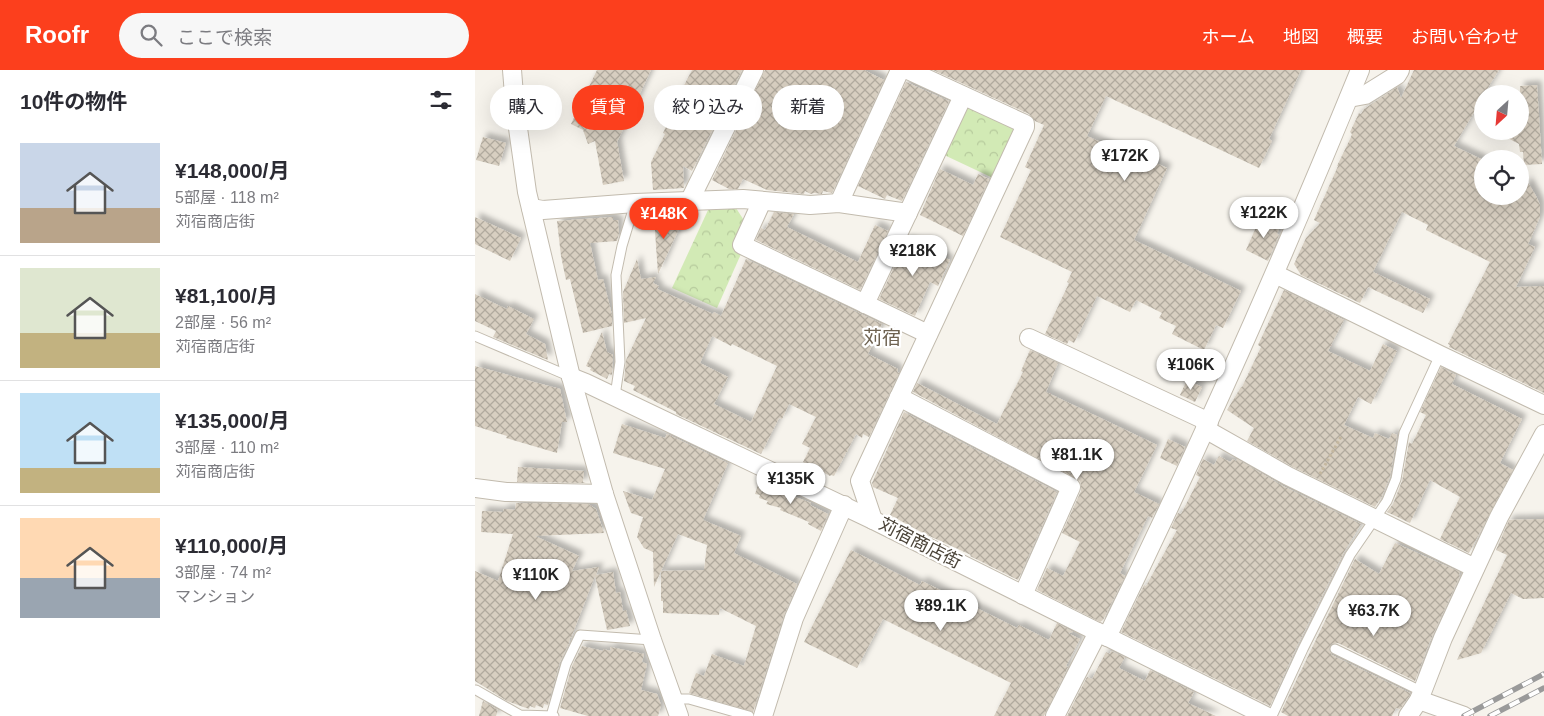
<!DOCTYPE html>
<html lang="ja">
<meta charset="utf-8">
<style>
:root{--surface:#fff;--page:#f7f7f7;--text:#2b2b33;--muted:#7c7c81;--line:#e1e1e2;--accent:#fc3f1d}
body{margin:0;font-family:Helvetica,"Noto Sans JP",sans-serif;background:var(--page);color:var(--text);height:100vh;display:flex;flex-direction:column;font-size:19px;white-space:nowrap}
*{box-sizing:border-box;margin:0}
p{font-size:16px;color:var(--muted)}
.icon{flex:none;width:28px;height:28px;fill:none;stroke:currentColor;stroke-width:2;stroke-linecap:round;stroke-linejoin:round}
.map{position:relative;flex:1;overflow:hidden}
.drawer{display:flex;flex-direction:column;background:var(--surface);width:475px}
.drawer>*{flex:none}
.top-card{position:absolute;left:15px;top:15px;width:475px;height:45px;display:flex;gap:10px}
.needle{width:32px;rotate:206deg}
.controls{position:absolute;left:999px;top:15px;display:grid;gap:10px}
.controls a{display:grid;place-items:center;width:55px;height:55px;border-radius:50%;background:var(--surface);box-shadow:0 5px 20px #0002;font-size:25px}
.price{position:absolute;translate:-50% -42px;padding:0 11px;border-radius:18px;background:#fff;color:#222;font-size:16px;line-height:32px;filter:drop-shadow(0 1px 2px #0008)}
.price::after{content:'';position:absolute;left:50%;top:30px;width:15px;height:11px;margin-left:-8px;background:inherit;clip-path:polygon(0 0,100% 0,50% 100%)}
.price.on{background:var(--accent);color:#fff}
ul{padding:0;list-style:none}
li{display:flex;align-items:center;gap:15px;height:125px;padding:0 20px}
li+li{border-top:1px solid var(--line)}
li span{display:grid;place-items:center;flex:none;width:140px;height:100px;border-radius:0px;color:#555}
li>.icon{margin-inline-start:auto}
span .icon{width:60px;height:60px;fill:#fffc;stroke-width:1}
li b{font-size:21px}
h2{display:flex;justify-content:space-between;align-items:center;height:60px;padding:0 20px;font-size:21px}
.chip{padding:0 18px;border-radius:22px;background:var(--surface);box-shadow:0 5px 20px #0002;font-size:18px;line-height:45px}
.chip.on{background:var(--accent);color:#fff}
header{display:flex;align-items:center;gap:30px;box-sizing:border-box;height:70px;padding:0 25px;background:var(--accent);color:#fff}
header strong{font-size:24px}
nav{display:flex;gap:28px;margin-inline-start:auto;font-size:18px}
.search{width:350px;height:45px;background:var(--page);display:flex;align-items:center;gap:12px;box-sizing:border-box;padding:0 18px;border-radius:28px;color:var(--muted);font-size:19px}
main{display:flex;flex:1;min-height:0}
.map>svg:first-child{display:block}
.forest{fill:url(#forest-crowns)}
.building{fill:url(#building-cross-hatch);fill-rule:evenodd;filter:url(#shadow)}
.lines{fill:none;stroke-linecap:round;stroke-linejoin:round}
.service-casing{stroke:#c2bbae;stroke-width:11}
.minor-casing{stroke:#c2bbae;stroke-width:20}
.path{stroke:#c4b79f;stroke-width:3;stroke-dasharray:2.5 2.5;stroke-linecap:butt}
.service{stroke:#fff;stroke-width:9}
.minor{stroke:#fff;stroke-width:18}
.rail-casing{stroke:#9a9a9a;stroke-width:5.5}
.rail{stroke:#fff;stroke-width:4;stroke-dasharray:11;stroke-linecap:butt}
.labels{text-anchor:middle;stroke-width:4.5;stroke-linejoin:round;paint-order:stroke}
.street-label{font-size:18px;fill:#4b4439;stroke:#fff}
.neighbourhood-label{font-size:19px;fill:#6e6250;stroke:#fff}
</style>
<header>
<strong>Roofr</strong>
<div class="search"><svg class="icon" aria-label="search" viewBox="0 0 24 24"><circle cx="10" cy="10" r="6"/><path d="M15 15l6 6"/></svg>ここで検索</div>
<nav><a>ホーム</a><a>地図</a><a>概要</a><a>お問い合わせ</a></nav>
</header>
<main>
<section class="drawer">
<h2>10件の物件<svg class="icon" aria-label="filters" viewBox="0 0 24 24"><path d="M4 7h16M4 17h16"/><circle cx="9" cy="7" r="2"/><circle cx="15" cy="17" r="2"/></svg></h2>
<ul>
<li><span style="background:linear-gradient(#c9d6e8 65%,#b9a48a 0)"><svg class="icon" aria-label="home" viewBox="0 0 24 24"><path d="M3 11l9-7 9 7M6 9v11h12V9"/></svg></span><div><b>¥148,000/月</b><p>5部屋 · 118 m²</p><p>苅宿商店街</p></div></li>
<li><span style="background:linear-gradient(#dfe7d0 65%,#c2b280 0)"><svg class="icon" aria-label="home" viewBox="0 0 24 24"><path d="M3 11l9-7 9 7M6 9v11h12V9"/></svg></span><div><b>¥81,100/月</b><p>2部屋 · 56 m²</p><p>苅宿商店街</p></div></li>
<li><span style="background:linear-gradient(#bfe0f5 75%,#c2b280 0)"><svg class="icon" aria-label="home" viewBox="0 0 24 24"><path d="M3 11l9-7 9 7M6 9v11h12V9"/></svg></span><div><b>¥135,000/月</b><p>3部屋 · 110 m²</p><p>苅宿商店街</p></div></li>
<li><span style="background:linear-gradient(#ffd9b3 60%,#9aa5b1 0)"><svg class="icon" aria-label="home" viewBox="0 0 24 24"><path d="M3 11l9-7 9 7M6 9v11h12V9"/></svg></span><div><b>¥110,000/月</b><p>3部屋 · 74 m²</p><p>マンション</p></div></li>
</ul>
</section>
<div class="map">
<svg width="1069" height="646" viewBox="0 0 1069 646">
<defs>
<pattern id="forest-crowns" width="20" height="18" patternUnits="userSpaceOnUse" patternTransform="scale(1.25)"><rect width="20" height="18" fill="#d2eab5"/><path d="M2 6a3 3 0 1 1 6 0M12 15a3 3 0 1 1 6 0" fill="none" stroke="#b6ca9c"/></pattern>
<pattern id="building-cross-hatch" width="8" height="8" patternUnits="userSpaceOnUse" patternTransform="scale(1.25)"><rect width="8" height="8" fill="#d8cfc1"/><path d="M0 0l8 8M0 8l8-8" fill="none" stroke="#b1aa9e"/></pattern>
<filter id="shadow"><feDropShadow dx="4.5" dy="-4.5" stdDeviation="2.5" flood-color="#0004"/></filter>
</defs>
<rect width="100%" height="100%" fill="#f6f3ec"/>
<g class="forest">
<path d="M496,35L538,54L540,62L518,108L467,84L489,38Z"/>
<path d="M234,138H261L270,152L266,184L242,238L197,218Z"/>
</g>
<g class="building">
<path d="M122,0H176L142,72L149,111L128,115L120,71L113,74L108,60L96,54Z"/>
<path d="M217,0H267L217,101L208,96L209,118L178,120L176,92L190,64L188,63L203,32L204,25Z"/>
<path d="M290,0H389L409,10L357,123L348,121L347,124L339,123L336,124L330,121L329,124L292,120L268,109L263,119H254L237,110Z"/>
<path d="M458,0H826L794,69L797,71L784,98L631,26L612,66L653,84L654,81L692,98L659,170L766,221L748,258L741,255L729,280L697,264L701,256L684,248L687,243L661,230L655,242L622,226L599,273L594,270L592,274L570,264L594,213L592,212L597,202L525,167L556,100L550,97L569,55L560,51L554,44Z"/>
<path d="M939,0H1024L1009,24H1008V27L979,76L1008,90V99L1001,112L1008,115V126H1045L1052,111L1061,126L1065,135V147L1053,174L1060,177L1041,217L1069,216V323L974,277L975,275L973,274L1015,192L951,160L953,155L927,142L898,202L955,229L948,243L893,217L885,233L826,205L819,194L831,168L845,153L839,150L863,96H862L876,67L877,64L875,62L884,43L886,44L889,39L922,17L926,28Z"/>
<path d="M431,12L474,31L427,131L412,125L410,129L383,116Z"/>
<path d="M1062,15L1067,94L1049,95L1048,82H1045L1044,74L1025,64L1045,61V16Z"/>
<path d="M8,67L31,73L24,96L1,90Z"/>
<path d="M465,99L498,115L503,104L514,109L488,166L445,145Z"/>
<path d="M299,142L319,144L312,157L383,192L400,155L413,161L385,220L281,170L286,158L290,160Z"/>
<path d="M786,146L799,152L804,159L802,164L804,165L793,191L771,180Z"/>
<path d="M0,147L46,168L35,191L0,174Z"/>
<path d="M138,147V150H143L144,163L142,171L115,173L123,210L128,209L137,245V256L108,263L95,209L91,210L86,186L82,151Z"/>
<path d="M179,147L204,159L183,204Z"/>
<path d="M432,170L475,190L463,216L455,212L440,246L404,229Z"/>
<path d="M162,189L166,209L181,207L178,213L184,216L182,219L238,244L239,242L246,246L271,189L407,254L393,284L423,299L422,302L424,303L394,367L388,364L387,368L381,364L359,406L356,405L355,406L328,392L335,378L327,374L341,347L314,334L307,349L304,348L286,384L201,344V342L158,320L160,316L149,311L151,290L171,248L149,253L148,222ZM237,266L256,276L257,274L302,296L276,352L239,334L253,307L225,293Z"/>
<path d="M809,220L869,250L853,281L895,301L908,274L922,281L896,334L883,327L869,355L898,368L900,363L914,369L917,363L922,365L915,407L906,428L900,437L818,397L772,371L779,358L752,340L766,317H767L786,277L783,275Z"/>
<path d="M0,224L25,236L32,239L33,236L59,249L51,264L70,274L73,290L18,267L21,261L0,251Z"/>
<path d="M127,262L132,282L138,285L137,305L134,304L132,309L115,300L116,298L111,296Z"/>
<path d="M555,280L583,293L571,322L682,375L659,422L684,434L677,448L673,446L645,503L650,506L628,550L625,552L562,520L572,498L588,506L605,472L587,463L606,421V416L605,411L438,322L442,313L522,354L548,302L546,301Z"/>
<path d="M0,296L85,319L92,352H87L82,383L31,368L32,366L0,356Z"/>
<path d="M966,297L981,305L977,314L1047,349L1025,393L1038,400L994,483L965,469L985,427L955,410L935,453L912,442L918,434L927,411L934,372L937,374L951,345L945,342Z"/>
<path d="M712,310L727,317L720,332L705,325Z"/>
<path d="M429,342L582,422L543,510L495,486L496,485L450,464L415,445L423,428L398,417L397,413Z"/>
<path d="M147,354L190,368L192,364L253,393L228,450L266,466L259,483L322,514L309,545L278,642L214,623L221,603L229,606L237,584L269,596L281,556L245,538L244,545L188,543V531H186V501L179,517L178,482L169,478L162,467L168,447L156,443L148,421L177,430L190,399L138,383ZM203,464L232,475L229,500L186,501Z"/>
<path d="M693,369L710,377L702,396L685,388Z"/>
<path d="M744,386L755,392L758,389L761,391L762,389L808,416L886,454L869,482L822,576L795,636L646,562L669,515L671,516L702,460L696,458L703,443L706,444L725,407L721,405L728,389L739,395Z"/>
<path d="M43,397L109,401L108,412L111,413L42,412Z"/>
<path d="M285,409L306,418L305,421L336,433L335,435L353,444L346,461L333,454L334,452L305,440L306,438L291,434L293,431L284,428L285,425L280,424Z"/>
<path d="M41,433L113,434L121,439L129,463L60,466L104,486L97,501L124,497L121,505L138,502L141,523L145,522L148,541L151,540L155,556L132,560L120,506L96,568H94H95L94,573L85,592L73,635L69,634L68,638L61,635L60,638L55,636L54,639L32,631L0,611V501L23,511L38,464L6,462L7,441L28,442L29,439L40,440Z"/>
<path d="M1069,449V528L1048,529L1036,523L1006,583L982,590L1032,485L1021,480L1034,450Z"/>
<path d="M920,473L985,502L984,505L985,506L955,571L940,611L863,573L856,574L854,580L857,585L935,623V625L925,639L921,638L917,646H813L806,642L880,489L904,504Z"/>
<path d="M376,480L445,515L447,511L542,558L544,555L574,570L582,553L598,562L593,563L605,569L591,596L593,597L569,646H519L536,613L408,549L382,598L329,572Z"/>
<path d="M107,576L128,581V579L136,581L135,577L169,584L167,592L172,594L166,620L182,624L186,635L183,646H113L85,638L97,596Z"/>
<path d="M636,581L650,587L644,598L670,611L675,600L719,622L713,633L741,646H592L612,607L617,609L631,582L635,584Z"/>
<path d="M8,631L23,640L21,646H4Z"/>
</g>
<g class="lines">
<defs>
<g id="service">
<path d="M0,266L96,307"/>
<path d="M140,326L145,292L141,205L147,176L160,133"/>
<path d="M860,579L948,622"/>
<path d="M1,620L45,645L79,646"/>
<path d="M198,629H214L274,646"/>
<path d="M76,646L91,594L105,565L177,570"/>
<path d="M797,646L828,579L875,485L912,431L921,409L929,363L965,285"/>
</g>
<g id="minor">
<path d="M37,0L40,37L52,122L96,307L129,424L177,570L204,646"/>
<path d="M874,28L890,25L922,5L925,0"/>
<path d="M287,131L267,175L453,264"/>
<path d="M214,132L279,0"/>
<path d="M364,133L425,0"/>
<path d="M56,138L68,140L160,133L268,129L335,135L364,133L433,143"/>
<path d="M800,204L965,285L1069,335"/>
<path d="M390,234L488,26"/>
<path d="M554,268L734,352"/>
<path d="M96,307L111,313L398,450L791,646"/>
<path d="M424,327L596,417L548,525"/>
<path d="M730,359L813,406L1000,498"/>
<path d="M0,418L31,422L129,424"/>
<path d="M398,450L385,411L550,57V54L433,0"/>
<path d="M632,567C723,381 807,191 885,0"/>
<path d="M944,630L989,646"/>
<path d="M288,646L319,548L369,435"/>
<path d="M580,646L623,562"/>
<path d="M933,646L944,630L968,568L1024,447L1069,364"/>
</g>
</defs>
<use href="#service" class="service-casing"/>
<use href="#minor" class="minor-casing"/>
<path class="path" d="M845,404L867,365"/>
<use href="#service" class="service"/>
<use href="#minor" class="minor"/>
<defs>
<g id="rail">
<path d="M989,646L1069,604"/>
<path d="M1015,646L1069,618"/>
</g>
</defs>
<use href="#rail" class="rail-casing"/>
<use href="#rail" class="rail"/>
</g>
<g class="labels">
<g class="street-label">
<text transform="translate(445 473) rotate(27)" y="6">苅宿商店街</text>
</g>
<g class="neighbourhood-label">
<text x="407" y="274">苅宿</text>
</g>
</g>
</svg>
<div class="controls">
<a><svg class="needle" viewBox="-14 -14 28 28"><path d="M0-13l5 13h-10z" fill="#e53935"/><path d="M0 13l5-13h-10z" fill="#7c7c81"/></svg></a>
<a><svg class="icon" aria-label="locate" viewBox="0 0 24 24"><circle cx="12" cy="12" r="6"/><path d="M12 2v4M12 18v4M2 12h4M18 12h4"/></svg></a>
</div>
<b class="price" style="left:650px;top:112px">¥172K</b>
<b class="price" style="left:789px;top:169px">¥122K</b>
<b class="price on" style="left:189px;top:170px">¥148K</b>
<b class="price" style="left:438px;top:207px">¥218K</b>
<b class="price" style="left:716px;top:321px">¥106K</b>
<b class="price" style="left:602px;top:411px">¥81.1K</b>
<b class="price" style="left:316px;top:435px">¥135K</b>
<b class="price" style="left:61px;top:531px">¥110K</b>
<b class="price" style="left:466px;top:562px">¥89.1K</b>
<b class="price" style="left:899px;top:567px">¥63.7K</b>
<div class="top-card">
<a class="chip">購入</a>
<a class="chip on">賃貸</a>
<a class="chip">絞り込み</a>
<a class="chip">新着</a>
</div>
</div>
</main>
